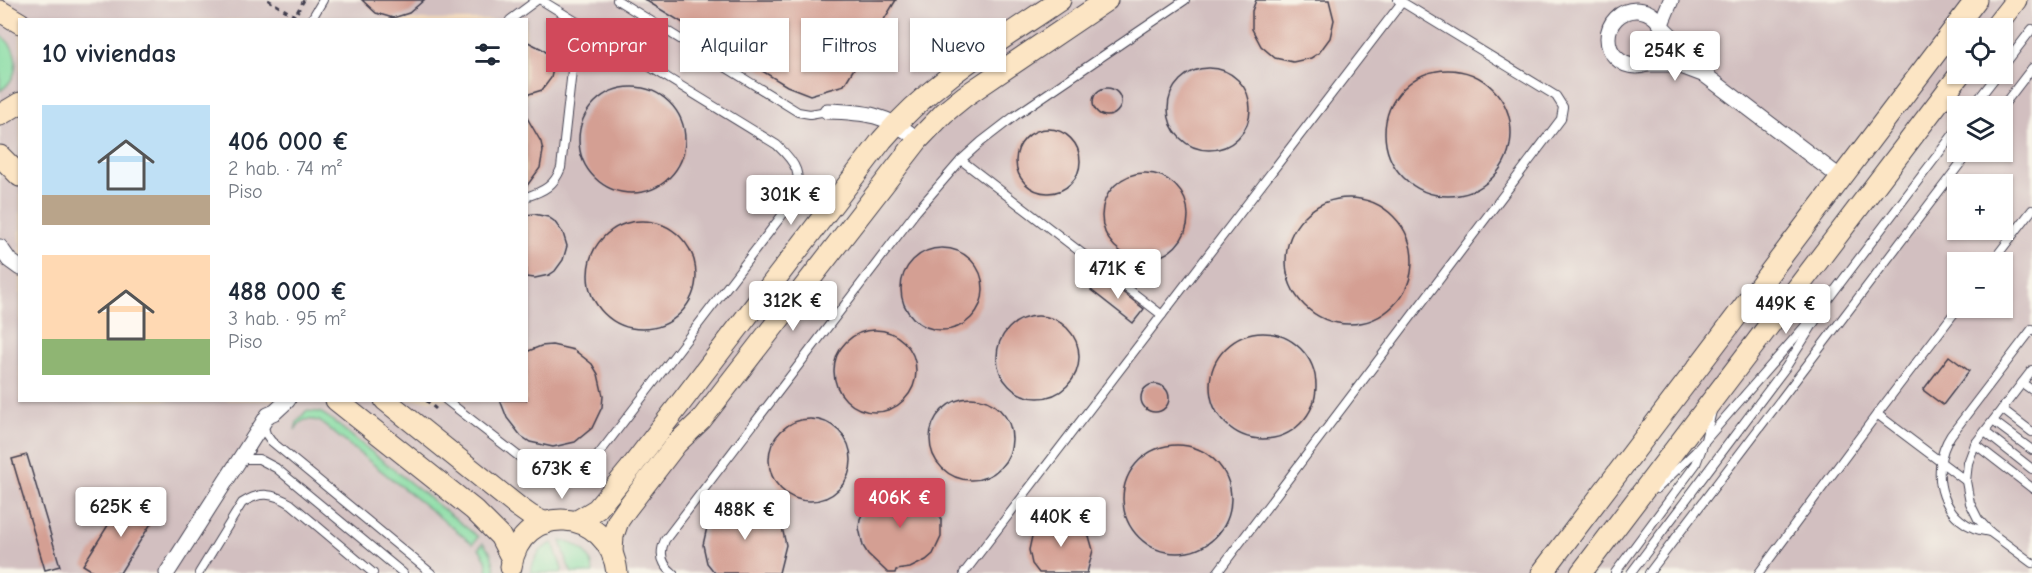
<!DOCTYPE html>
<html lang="es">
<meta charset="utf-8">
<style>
:root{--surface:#fff;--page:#f6f6f7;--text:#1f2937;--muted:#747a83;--accent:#d1495b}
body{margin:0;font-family:"Comic Neue",sans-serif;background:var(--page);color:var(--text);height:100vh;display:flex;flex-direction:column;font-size:22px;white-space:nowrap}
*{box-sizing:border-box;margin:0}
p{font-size:20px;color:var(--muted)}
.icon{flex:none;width:33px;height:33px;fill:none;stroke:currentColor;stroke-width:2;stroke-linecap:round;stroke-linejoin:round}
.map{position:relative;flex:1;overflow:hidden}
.sheet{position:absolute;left:18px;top:18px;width:510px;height:384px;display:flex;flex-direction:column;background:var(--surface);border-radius:0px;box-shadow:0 2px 4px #0004}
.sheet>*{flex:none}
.hud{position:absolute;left:546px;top:18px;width:570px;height:54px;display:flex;gap:12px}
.tools{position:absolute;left:1947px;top:18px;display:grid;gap:12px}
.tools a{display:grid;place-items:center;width:66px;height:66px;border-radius:0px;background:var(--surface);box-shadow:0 2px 4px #0004;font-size:30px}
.price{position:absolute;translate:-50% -51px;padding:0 14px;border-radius:6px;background:#fff;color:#222;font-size:20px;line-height:39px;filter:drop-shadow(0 2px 3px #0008)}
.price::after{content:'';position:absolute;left:50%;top:36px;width:18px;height:14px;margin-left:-9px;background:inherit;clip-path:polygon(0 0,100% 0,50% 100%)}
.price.selected{background:var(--accent);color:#fff}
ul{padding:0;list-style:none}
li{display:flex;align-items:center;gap:18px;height:150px;padding:0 24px}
li span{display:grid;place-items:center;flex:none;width:168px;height:120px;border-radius:0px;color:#555}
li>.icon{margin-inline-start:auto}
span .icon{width:72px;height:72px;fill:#fffc;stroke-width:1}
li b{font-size:26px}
h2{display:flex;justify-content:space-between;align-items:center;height:72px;padding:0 24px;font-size:26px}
.pill{padding:0 21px;border-radius:0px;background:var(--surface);box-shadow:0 2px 4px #0004;font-size:21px;line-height:54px}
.pill.selected{background:var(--accent);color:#fff}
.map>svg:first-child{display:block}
.industrial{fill:#d2bfc0;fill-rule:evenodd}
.green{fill:#82dba1;stroke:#527e6e;stroke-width:1.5}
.building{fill:#d49f93}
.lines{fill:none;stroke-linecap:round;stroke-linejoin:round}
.lane-casing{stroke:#413e4e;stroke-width:10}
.street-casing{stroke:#413e4e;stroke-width:17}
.secondary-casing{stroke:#413e4e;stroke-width:23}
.path{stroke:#413e4e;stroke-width:3;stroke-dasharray:4.5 4.5;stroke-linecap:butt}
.lane{stroke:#fff;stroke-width:8}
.street{stroke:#fff;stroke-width:15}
.secondary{stroke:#fce5c4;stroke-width:21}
</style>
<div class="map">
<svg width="2032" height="573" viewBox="0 0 2032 573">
<rect width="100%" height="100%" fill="#f7f3e8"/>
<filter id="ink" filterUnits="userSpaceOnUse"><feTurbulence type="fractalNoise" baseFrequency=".0167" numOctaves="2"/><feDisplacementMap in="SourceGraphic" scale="12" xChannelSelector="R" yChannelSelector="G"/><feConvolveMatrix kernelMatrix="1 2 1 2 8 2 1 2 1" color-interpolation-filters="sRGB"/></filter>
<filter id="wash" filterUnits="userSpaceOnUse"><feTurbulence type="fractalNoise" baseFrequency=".008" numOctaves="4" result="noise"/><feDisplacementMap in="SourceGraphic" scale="24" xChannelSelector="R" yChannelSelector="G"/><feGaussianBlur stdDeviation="1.35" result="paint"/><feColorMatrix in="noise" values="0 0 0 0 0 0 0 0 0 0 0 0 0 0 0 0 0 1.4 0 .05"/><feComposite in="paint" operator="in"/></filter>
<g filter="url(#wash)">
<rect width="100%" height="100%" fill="#f3dabc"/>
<path class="industrial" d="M0,0H2032V573H0ZM20,20H526V400H20ZM1958,28H2002V74H1958ZM1958,106H2002V152H1958ZM1958,184H2002V230H1958ZM1958,262H2002V308H1958Z"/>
<g class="green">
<path d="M0,35C21,49 21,77 0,91Z"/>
<path d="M306,411L320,412L328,417L478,537L473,544L319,421C307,418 302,418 295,430L297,422Z"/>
<path d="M561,541C578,543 593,554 593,573H572L568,565Z"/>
<path d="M483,543L491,553L496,573H488L486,559L479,548Z"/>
<path d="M553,543L562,569L561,573H531C533,558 539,548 553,543Z"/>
</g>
<g id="blocks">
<g class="building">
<path d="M362,0H424L409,13L393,18L376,13Z"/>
<path d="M645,0H896L844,85L810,95L787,86Z"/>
<path d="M1256,0H1329L1334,20L1330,38L1319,53L1311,58L1293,62L1275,58L1261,46L1252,29V11Z"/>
<path d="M526,41L542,49L548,54L553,69L551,78L542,90L526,95Z"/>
<circle cx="1209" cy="109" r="41"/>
<circle cx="1448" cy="133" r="63"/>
<circle cx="632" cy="140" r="53"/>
<circle cx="1107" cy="102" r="14"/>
<path d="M526,116L541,142L543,151L540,168L526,187Z"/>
<circle cx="1048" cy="161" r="32"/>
<circle cx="1145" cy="216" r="43"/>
<circle cx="1349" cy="261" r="63"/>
<path d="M534,214L548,217L554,221L563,233L567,246L563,260L555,271L549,275L535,278L526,277V215Z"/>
<circle cx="642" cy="275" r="54"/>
<circle cx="942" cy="289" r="41"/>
<path d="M1102,276L1144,309L1133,323L1091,290Z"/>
<circle cx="1038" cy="357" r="41"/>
<circle cx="875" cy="371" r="41"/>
<circle cx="1263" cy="386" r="53"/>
<path d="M552,345L574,350L592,364L598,374L603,396L602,407L592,428L575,442L553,447L530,442L521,436L507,418L500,400H526V352L541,346Z"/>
<path d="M1949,356L1969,371L1943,405L1923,390Z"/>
<circle cx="1155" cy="398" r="14"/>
<circle cx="971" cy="439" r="41"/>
<circle cx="810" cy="460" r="41"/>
<circle cx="1177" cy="499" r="54"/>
<path d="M27,455L60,566L45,570L12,459Z"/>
<path d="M901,486L918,491L933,502L941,519V537L933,554L926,560L910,568L896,570L895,573H888L868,554L863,546L859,528L860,519L868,502L875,495L882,490Z"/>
<path d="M127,495L157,514L120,573H96L83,565Z"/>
<path d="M745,503L763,507L777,519L782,527L786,545L779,573H715L707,563L703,545L707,527L719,512L727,507Z"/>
<path d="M1054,519H1068L1075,521L1081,525L1089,536L1093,550L1087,573H1039L1032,564L1029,550L1032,536L1041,525Z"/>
</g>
</g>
</g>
<g filter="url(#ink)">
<use href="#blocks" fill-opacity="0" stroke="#413e4e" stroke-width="1.5"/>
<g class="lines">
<defs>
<g id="lane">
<path d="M617,0L798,112L810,114L827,111"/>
<path d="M311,20L323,0"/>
<path d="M510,20L537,0"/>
<path d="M2002,68L2032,29"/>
<path d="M1973,106L1998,74"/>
<path d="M2002,107L2032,68"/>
<path d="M961,160L1162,315"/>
<path d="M526,197C544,191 554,186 561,168L576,35L581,25"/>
<path d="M1992,262L2032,210"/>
<path d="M2032,370L1975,444L1968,463L1966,481L1970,503L1978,519L1990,532L2032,563"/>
<path d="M2022,383L2032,390"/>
<path d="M446,400L548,479C568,487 580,478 592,463L793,201C803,174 797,164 777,145L541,0"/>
<path d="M2002,409L2032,432"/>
<path d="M1877,414L1958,308"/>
<path d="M1993,421L2032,450"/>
<path d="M263,424L266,434L271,441L431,573"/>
<path d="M1985,432L2032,469"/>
<path d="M1975,444L2032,488"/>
<path d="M241,459H259L276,468L403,573"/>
<path d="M1657,489L1696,451L1826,302L1958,128"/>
<path d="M1990,532C1942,527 1927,472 1951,435L2032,329"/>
<path d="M199,573L242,503C260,491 273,493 291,504L373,573"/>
<path d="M673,573C661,564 659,553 665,540L915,213L961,160L981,142L1016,115L1185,0"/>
<path d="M964,573L1402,2L1398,0"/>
<path d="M1217,573L1561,119L1563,107L1556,96L1402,2"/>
<path d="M1615,573L1696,464L1705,440L1712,411"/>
<path d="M1631,573L1786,367L1819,315"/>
<path d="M1649,573L1969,152"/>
<path d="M1759,573L1877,414L1966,481"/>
</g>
<g id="street">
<circle cx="1636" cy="38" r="28"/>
<path d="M1661,24L1671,0"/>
<path d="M1662,27L1699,63L1705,75"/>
<path d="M1646,64H1676L1705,75L1841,178"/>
<path d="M827,111C864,112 888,114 918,140"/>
<path d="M0,247L9,260L20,268"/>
<path d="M167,573L268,415L275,412L288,400"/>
</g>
<g id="secondary">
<path d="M0,11L20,23"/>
<path d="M1994,28L2016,0"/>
<path d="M0,115L20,103"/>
<path d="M0,156L20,176"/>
<path d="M336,400L474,510L500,536L512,559"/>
<path d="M385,400L517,506L531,516L545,523"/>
<path d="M577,521L597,509L630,469L882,140C932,81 997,43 1060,0"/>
<path d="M612,551L613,536L618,521L627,508L676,444L701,420L918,140L944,113L965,96L1107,0"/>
<path d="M511,567C520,501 610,506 617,573"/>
<path d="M1542,573L1976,0"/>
<path d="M1581,573L1960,74"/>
</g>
</defs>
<use href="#lane" class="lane-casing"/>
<use href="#street" class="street-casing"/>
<use href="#secondary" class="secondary-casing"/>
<g class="path">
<path d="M268,0L295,16L304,0"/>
<path d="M426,400L436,409"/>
</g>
<use href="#lane" class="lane"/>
<use href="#street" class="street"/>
<use href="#secondary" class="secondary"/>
</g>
</g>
</svg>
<div class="tools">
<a><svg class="icon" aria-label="locate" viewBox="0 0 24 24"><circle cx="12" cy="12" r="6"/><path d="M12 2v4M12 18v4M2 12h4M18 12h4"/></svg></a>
<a><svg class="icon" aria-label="layers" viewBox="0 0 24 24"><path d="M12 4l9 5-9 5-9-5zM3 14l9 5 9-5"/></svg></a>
<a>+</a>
<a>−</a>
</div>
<b class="price" style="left:1675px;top:82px">254K €</b>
<b class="price" style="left:791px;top:226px">301K €</b>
<b class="price" style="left:1118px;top:300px">471K €</b>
<b class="price" style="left:793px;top:332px">312K €</b>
<b class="price" style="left:1786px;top:335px">449K €</b>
<b class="price" style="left:562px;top:500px">673K €</b>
<b class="price selected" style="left:900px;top:529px">406K €</b>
<b class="price" style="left:121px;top:538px">625K €</b>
<b class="price" style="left:745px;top:541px">488K €</b>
<b class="price" style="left:1061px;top:548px">440K €</b>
<div class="hud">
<a class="pill selected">Comprar</a>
<a class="pill">Alquilar</a>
<a class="pill">Filtros</a>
<a class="pill">Nuevo</a>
</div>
<section class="sheet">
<h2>10 viviendas<svg class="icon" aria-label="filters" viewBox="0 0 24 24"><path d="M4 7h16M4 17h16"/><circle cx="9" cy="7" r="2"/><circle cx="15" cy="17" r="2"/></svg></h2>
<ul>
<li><span style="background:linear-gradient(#bfe0f5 75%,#b9a48a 0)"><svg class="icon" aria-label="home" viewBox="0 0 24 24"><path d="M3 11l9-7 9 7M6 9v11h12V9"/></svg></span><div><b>406 000 €</b><p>2 hab. · 74 m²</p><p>Piso</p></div></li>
<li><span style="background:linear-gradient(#ffd9b3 70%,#8fb573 0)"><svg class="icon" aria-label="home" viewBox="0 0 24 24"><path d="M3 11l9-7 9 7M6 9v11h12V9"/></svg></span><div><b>488 000 €</b><p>3 hab. · 95 m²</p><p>Piso</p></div></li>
</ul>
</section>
</div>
